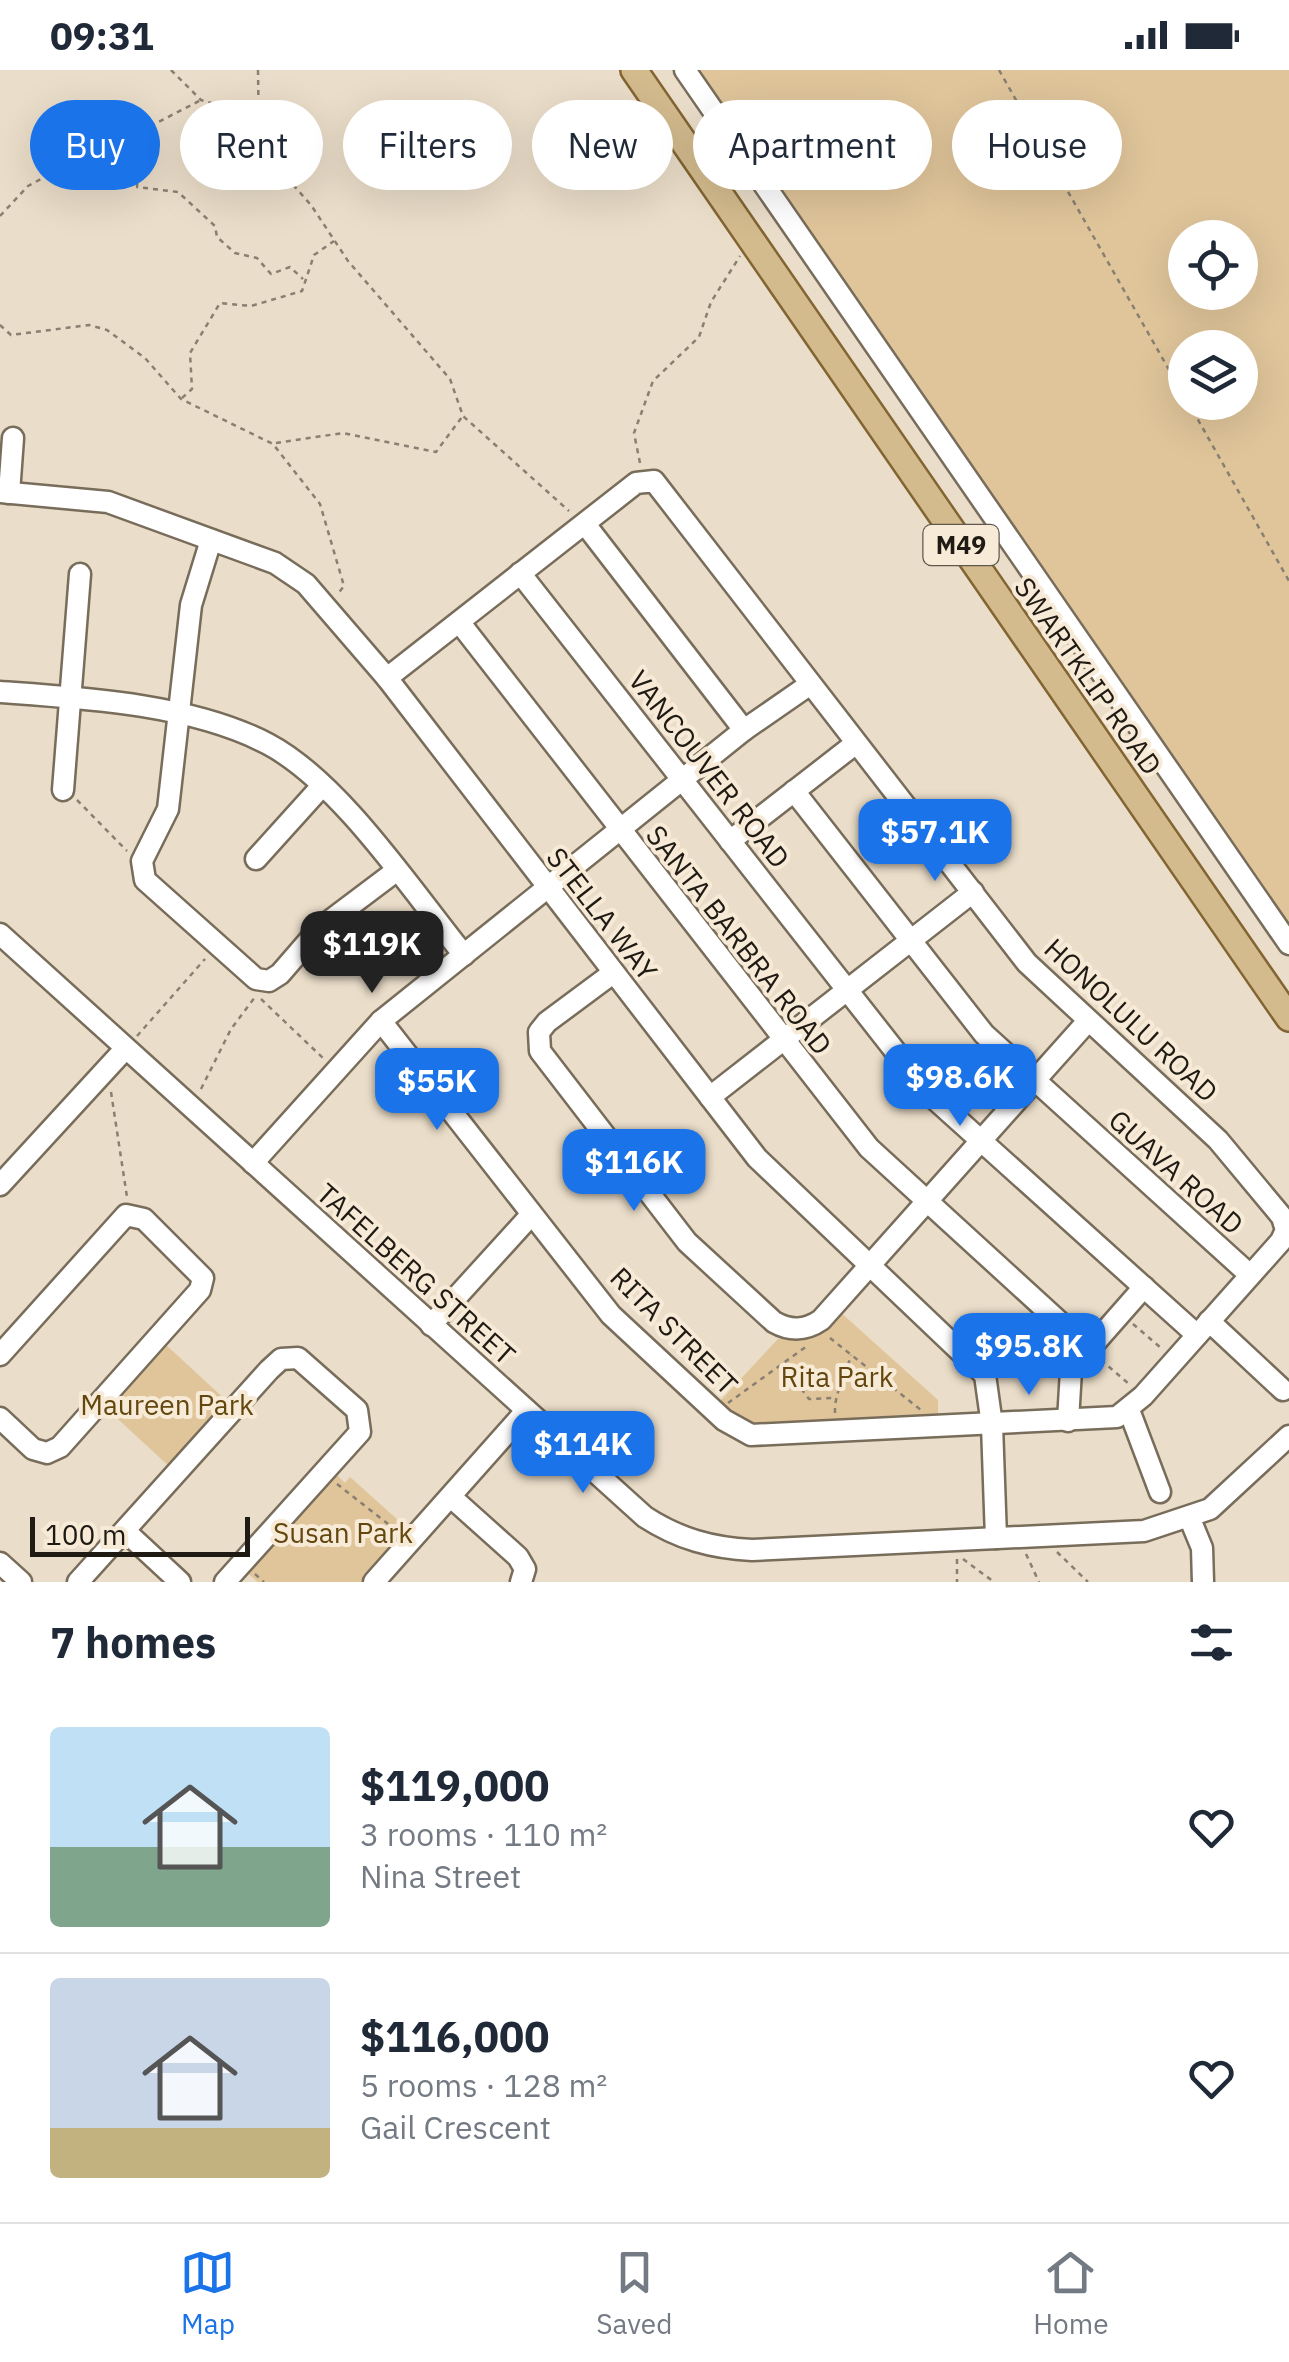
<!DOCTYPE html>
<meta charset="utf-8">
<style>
:root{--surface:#fff;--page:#f2f2f3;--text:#1f2937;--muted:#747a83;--line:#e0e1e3;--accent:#1a73e8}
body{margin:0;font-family:"IBM Plex Sans",sans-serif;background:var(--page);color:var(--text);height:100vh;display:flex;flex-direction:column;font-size:38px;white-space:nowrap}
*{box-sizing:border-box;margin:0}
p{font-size:32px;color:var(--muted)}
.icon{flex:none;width:55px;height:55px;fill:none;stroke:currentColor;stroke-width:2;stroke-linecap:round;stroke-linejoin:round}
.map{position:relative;height:1512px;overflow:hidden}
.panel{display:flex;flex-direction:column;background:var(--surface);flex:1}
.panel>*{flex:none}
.top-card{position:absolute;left:30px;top:30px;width:1230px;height:90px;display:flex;gap:20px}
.controls{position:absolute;left:1168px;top:150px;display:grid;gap:20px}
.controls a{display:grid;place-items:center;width:90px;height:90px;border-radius:50%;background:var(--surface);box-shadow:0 10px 40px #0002;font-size:50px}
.scale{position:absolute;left:30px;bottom:25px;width:220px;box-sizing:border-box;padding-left:10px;border:5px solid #1f1a13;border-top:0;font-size:28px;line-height:35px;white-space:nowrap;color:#1f1a13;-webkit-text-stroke:8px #f7ead6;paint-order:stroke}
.price{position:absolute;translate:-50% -85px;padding:0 22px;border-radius:20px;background:var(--accent);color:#fff;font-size:32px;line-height:65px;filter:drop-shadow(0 2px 5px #0008)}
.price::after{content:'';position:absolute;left:50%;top:60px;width:30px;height:22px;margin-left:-15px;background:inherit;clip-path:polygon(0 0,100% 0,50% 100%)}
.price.selected{background:#222;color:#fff}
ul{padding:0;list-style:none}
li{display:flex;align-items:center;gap:30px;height:250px;padding:0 50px}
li+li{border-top:2px solid var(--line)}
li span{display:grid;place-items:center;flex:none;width:280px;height:200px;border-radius:10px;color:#555}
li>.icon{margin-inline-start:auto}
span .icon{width:120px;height:120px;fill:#fffc;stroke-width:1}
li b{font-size:42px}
h2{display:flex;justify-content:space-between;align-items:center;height:120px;padding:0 50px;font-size:42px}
.chip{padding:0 35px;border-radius:45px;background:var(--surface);box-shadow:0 10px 40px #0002;font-size:35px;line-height:90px}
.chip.selected{background:var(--accent);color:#fff}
.status{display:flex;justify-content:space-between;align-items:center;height:70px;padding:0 50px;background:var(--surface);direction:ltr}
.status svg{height:28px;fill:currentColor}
.tabs{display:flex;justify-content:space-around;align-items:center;height:140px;border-top:2px solid var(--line);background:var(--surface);font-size:28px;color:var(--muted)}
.tabs a{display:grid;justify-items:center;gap:5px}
.tabs .selected{color:var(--accent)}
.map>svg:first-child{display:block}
.green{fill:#e0c59a;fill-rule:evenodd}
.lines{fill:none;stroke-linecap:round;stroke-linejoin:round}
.minor-casing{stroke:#786c5a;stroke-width:25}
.major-casing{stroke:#826532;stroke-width:30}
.path{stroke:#897f72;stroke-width:2.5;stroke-dasharray:5 5;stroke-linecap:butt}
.minor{stroke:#fff;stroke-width:20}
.major{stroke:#d4bb8e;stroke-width:25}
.labels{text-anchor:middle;stroke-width:8;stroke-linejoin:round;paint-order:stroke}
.shield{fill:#f7ead6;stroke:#60584e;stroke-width:2.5}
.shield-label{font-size:25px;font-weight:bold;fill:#1f1a13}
.street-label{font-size:28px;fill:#1f1a13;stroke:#f7ead6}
.park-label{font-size:28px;fill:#63470f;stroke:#f7ead6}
</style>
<div class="status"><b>09:31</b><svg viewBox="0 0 49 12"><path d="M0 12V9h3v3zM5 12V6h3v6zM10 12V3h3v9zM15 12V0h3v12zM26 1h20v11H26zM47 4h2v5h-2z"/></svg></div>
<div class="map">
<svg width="1289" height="1512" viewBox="0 0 1289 1512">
<rect width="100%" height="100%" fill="#eaddc9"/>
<g class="green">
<path d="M680,0H1289V880ZM1185,168H1240V222H1185ZM1185,278H1240V332H1185Z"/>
<path d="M839,1241L938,1330V1349L758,1356L745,1353L719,1332L778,1269L819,1264Z"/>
<path d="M165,1274L229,1333L172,1399L106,1338Z"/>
<path d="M336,1404L345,1413L350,1407L409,1460L362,1512H258L247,1503Z"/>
</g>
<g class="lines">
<defs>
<g id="minor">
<path d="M685,0L1289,874"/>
<path d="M0,422L108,432L275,493L306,514L387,608L757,1088L985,1305L992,1355L996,1468"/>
<path d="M9,423L13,368"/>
<path d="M585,454L744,660"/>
<path d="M211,470L191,535L168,739L142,791L145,810L256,909L269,911L280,904L319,859L396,801"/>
<path d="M520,503L928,1023L1197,1265"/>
<path d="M460,553L869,1078L1089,1279"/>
<path d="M0,622C84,628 192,634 268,674C340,712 412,821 464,885"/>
<path d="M63,720L80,504"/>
<path d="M794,721L984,964L1250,1205"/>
<path d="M730,771L855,674"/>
<path d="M256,789L321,717"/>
<path d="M0,864L645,1447C679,1469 712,1478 752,1480L1144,1461L1210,1439L1289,1366"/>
<path d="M613,903L547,952L539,962L540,981L687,1172L774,1252C790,1261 805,1261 821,1250L1087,952"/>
<path d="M381,951L611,1245L724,1350L751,1365L1117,1347L1143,1326L1281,1171L1286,1160L1282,1147L1218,1070L1027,893L654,411L636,413L387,608"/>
<path d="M710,1027L973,822"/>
<path d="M253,1093L381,951L744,660L809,615"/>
<path d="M0,1115L125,979"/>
<path d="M1209,1251L1283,1320"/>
<path d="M431,1255L531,1145"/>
<path d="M0,1285L126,1145L144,1149L203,1208L200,1220L60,1377L47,1383L33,1379L0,1348"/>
<path d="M1129,1340L1160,1422"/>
<path d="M1068,1351L1071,1300L1144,1217"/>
<path d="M451,1427L518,1487L525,1499L521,1512"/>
<path d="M1190,1449L1202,1478L1203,1512"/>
<path d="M125,1461L180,1512"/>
<path d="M0,1493L21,1512"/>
<path d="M78,1512L269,1300L281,1289L298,1288L357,1340L360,1362L225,1512"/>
<path d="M374,1512L526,1341"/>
</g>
<path id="major" d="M634,0L1289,948"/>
</defs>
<use href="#minor" class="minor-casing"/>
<use href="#major" class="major-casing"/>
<g class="path">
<path d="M171,0L201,30L218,35L235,49L311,135L348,191L450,309L463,346L569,441"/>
<path d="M258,0L259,73"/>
<path d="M999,0L1185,328"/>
<path d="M129,65L139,92L137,117L178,122L215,156L217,167L235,183L257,188L271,204L290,197L303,209"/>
<path d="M0,146L28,116L67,95L80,79L139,62L201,30"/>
<path d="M0,255L11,265L89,255L107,260L145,288L181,329L273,374L320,434L344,516L337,525"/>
<path d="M182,328L192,319L190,283L220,233L251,236L302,221L314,185L334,171"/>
<path d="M1188,332L1289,511"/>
<path d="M276,373L343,363L436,382L462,347"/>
<path d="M640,393L634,363L653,311L699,267L711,232L740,186"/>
<path d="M77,730L127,781"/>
<path d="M261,929L324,989"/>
<path d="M137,966L205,889"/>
<path d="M201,1019L231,959L255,927"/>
<path d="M111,1022L127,1127"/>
<path d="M1133,1254L1161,1278"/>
<path d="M830,1268L921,1340"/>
<path d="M1101,1290L1129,1314"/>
<path d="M783,1295L809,1329L833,1328"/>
<path d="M728,1333L807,1276"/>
<path d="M835,1343C834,1323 846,1305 851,1285"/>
<path d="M337,1414L397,1461"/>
<path d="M1057,1482L1088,1512"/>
<path d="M1026,1484L1039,1512"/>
<path d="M957,1489V1512"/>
<path d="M963,1489L994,1512"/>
<path d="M255,1504L264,1512"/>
</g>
<use href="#minor" class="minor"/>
<use href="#major" class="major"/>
</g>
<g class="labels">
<rect class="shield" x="923.5" y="455" width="75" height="40" rx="8"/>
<g class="shield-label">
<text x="961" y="484">M49</text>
</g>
<g class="street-label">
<text transform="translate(1088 606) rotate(55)" y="10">SWARTKLIP ROAD</text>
<text transform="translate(709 699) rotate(52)" y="10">VANCOUVER ROAD</text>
<text transform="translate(602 844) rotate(52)" y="10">STELLA WAY</text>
<text transform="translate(739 870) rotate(52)" y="10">SANTA BARBRA ROAD</text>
<text transform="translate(1131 950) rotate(43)" y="10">HONOLULU ROAD</text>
<text transform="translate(1176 1102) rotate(42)" y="10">GUAVA ROAD</text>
<text transform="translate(416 1204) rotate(42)" y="10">TAFELBERG STREET</text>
<text transform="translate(674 1261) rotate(45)" y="10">RITA STREET</text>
</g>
<g class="park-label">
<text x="837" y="1317">Rita Park</text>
<text x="167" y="1345">Maureen Park</text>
<text x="343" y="1473">Susan Park</text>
</g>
</g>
</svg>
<div class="controls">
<a><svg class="icon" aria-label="locate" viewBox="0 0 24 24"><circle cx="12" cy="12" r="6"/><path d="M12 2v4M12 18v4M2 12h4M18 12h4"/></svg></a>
<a><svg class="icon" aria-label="layers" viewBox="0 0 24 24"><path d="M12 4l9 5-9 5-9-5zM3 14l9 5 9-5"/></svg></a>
</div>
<div class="scale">100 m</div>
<b class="price" style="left:935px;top:814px">$57.1K</b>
<b class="price selected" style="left:372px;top:926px">$119K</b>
<b class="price" style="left:960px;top:1059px">$98.6K</b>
<b class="price" style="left:437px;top:1063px">$55K</b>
<b class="price" style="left:634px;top:1144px">$116K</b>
<b class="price" style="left:1029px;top:1328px">$95.8K</b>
<b class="price" style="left:583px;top:1426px">$114K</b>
<div class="top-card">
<a class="chip selected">Buy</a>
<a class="chip">Rent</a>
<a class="chip">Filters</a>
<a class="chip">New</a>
<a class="chip">Apartment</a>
<a class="chip">House</a>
</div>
</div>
<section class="panel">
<h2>7 homes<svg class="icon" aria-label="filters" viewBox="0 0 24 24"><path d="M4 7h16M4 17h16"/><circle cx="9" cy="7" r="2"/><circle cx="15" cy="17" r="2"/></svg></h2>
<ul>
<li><span style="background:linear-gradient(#bfe0f5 60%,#7fa58c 0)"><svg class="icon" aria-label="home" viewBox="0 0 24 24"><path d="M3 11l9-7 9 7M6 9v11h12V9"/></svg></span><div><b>$119,000</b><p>3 rooms · 110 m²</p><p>Nina Street</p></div><svg class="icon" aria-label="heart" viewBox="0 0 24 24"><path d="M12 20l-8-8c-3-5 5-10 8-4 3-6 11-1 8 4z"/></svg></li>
<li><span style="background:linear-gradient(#c9d6e8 75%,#c2b280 0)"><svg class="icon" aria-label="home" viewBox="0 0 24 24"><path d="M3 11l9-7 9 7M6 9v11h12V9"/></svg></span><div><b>$116,000</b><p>5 rooms · 128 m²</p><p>Gail Crescent</p></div><svg class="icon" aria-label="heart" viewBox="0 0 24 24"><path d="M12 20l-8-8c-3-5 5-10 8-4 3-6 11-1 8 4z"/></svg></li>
</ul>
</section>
<nav class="tabs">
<a class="selected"><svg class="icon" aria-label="map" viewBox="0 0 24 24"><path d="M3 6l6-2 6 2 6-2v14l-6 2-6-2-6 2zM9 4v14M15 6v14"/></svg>Map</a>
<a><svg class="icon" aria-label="saved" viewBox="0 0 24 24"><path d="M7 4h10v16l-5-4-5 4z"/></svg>Saved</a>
<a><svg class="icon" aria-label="home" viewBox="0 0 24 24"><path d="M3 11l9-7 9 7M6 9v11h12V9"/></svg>Home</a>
</nav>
